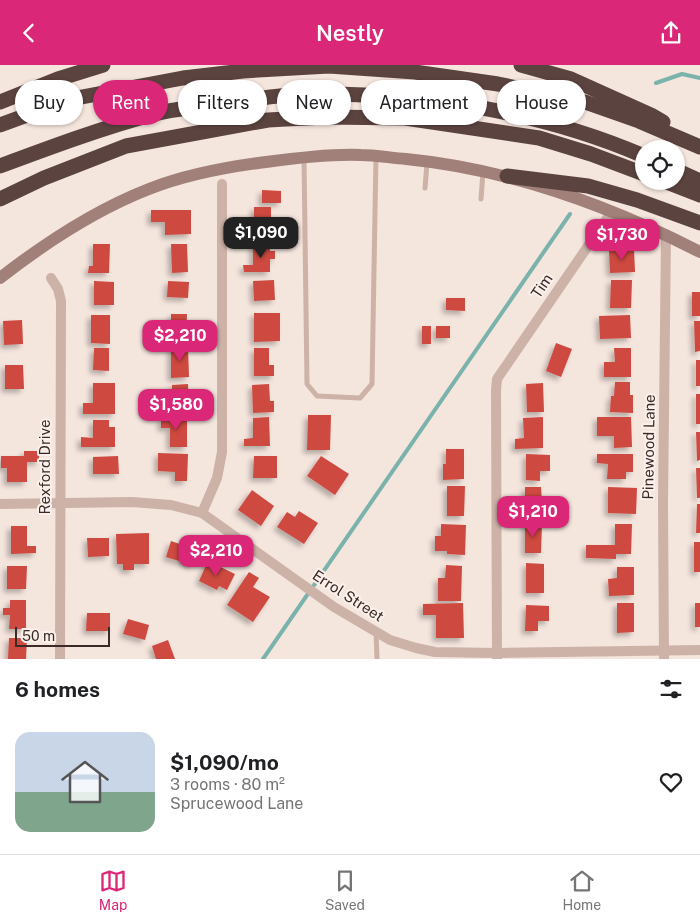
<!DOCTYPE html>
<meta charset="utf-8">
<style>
:root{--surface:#fff;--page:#f6f6f6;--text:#202124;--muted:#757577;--line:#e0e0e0;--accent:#db2777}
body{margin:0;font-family:"Public Sans",sans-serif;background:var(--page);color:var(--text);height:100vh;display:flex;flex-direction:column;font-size:19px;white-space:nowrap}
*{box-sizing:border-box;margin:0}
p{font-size:16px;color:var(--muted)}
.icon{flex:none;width:28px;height:28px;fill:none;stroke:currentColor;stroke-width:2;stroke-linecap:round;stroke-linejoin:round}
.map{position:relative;height:594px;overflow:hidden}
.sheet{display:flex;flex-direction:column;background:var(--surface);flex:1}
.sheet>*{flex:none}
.hud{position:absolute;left:15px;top:15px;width:670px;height:45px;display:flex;gap:10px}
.buttons{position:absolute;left:635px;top:75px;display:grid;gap:10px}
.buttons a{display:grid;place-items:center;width:50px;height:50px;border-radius:50%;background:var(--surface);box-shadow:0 1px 4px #0004;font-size:25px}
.scale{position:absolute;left:15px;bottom:12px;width:95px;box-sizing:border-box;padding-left:5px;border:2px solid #3a2b29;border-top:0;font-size:14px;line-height:18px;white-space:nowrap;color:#3a2b29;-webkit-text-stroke:4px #fbf0ea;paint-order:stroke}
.price{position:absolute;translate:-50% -42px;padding:0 11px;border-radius:10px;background:var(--accent);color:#fff;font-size:16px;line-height:32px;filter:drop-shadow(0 1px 2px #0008)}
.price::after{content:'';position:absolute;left:50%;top:30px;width:15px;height:11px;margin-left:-8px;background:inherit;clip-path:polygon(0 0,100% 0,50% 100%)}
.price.selected{background:#222;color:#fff}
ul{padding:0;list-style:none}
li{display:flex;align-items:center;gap:15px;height:125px;padding:0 15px}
li span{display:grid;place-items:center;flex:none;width:140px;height:100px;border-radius:15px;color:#555}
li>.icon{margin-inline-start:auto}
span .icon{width:60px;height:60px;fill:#fffc;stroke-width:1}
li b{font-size:21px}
h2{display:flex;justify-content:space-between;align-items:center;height:60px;padding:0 15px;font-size:21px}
.tag{padding:0 18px;border-radius:22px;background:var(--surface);box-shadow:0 1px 4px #0004;font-size:18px;line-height:45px}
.tag.selected{background:var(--accent);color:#fff}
header{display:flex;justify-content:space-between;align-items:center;height:65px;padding:0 15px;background:var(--accent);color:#fff;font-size:22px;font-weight:600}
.dock{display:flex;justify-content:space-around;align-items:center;height:70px;border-top:1px solid var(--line);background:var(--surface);font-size:14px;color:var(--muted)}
.dock a{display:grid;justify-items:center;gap:2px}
.dock .selected{color:var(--accent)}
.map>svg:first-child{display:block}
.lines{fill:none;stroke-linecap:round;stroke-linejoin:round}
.stream{stroke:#7ab3ac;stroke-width:4}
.building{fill:#ce4a41;filter:url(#shadow)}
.service{stroke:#cdb2a8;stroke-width:5}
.minor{stroke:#cdb2a8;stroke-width:10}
.secondary{stroke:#a18079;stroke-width:12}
.motorway{stroke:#5b433f;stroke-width:15}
.labels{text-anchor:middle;stroke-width:4;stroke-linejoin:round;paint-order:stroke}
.street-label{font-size:15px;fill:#3a2b29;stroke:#fbf0ea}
</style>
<header><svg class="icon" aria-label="back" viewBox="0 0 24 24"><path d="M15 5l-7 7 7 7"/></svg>Nestly<svg class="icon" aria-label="share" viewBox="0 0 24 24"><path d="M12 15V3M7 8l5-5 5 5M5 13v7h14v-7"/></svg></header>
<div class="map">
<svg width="700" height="594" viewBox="0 0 700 594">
<defs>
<filter id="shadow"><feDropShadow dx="-3.5" dy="3.5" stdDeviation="2.5" flood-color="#0004"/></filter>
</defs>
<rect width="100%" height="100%" fill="#f4e5dd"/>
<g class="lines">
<g class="stream">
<path d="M656,18L682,9L700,13"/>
<path d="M263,594L570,149"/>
</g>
</g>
<g class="building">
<path d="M262,125L281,126V138H262Z"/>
<path d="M254,142H271V172L254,173Z"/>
<path d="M151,145H191V169L165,170V157H151Z"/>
<path d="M270,178V186H275V194H270V207H244L243,200H253V179Z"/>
<path d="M93,179H110L109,208H88L89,201H93Z"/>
<path d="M171,179H187L188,207L172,208Z"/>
<path d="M634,184L635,207L610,208L609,185Z"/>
<path d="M274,215L275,235L254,236L253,216Z"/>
<path d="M611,215H632L631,243H610Z"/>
<path d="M94,216L114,217V240H94Z"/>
<path d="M168,216L189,217L188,233L167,232Z"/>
<rect x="692" y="227" width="8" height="24"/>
<path d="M446,233H465V246L446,245Z"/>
<path d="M254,248H280V276L254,277Z"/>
<path d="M171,249H187L186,278H171Z"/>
<path d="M91,250H110V279L91,278Z"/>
<path d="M630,250L631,273L600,274L599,251Z"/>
<path d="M22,255L23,279L4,280L3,256Z"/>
<path d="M694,256H700V286L695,287Z"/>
<rect x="422" y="261" width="9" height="18"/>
<rect x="436" y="261" width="14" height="12"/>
<path d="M556,278L572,284L561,312L546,306Z"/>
<path d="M171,282H188L189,312L171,313Z"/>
<path d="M94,283H109V306L93,305Z"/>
<path d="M254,283H269V300H274V311H254Z"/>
<path d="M614,283H631V312H604V297H615Z"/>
<rect x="696" y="295" width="4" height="26"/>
<path d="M5,300H23L24,324H5Z"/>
<path d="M615,317H630V330H633V348L610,347L611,331H614Z"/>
<path d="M93,318H115V349H83V338H93Z"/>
<path d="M543,318L544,347H527L526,319Z"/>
<path d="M188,319L189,345L162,346L161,334L172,333V320Z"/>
<path d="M269,319L270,336H274V347L253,348L252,320Z"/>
<rect x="696" y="329" width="4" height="30"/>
<path d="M308,350H331L330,385H307Z"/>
<path d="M269,352L270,381H244V374L253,373V353Z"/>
<path d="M543,352V383L515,384V374L524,373L523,353Z"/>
<path d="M597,352H631L632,382L614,383V371H597Z"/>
<path d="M161,353H187V382H170V363H161Z"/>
<path d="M93,355H109V362H115V382H81V372L93,373Z"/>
<path d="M696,367H700V395L697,396Z"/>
<path d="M446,384H464V414L443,415V399H446Z"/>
<path d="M24,386H39V397H27V417H7V403H1V391H24Z"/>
<path d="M158,388L188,389L187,416H175V407L158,406Z"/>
<path d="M526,389L550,390V406H540V416L526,415Z"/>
<path d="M597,389H633V407H626V414H607L608,399L597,398Z"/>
<path d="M118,391L119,409H93V392Z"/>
<path d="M254,391H277V413H253Z"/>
<path d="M321,391L349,409L335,430L307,411Z"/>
<path d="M696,403H700V433H697Z"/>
<path d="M447,421H465L464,451H447Z"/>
<path d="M525,422H541L542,438H547V452H525Z"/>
<path d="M608,422L637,423L636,449L608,448Z"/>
<path d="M252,425L274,441L261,461L238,445Z"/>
<path d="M697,439H700V468H696Z"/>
<path d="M299,446L318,458L304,479L277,462L287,447L295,452Z"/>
<path d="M525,458H542L541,488H525Z"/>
<path d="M441,459L466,460L465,490L447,489V486H435V471H441Z"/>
<path d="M615,459H632L631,489H616V494L586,493V480H615Z"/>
<path d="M11,461H27V481H36V488L11,489Z"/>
<path d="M149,468V499H134V505H123V499H117L116,469Z"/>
<path d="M87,473H109V491L88,492Z"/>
<path d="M171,476L197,485L192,500L166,492Z"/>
<rect x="694" y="477" width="6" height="30"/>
<path d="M208,496L235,509L227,525L219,521L217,525L199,516Z"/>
<path d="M526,498L544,499V528H526Z"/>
<path d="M446,500L462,501L461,536H438V513H445Z"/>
<path d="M7,501H27L26,524H7Z"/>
<path d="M617,502H634V530L609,531L608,514L617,513Z"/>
<path d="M249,507L259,513L253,522L270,532L253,557L227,540Z"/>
<path d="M10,535H26V564H9L10,550H3V543H10Z"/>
<path d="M463,538L464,573H436V550H423V539Z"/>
<path d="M617,538H634V567L617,568Z"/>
<rect x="695" y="538" width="5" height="24"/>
<path d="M526,540L549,541V556H538V566H525Z"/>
<path d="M87,548H110V566H86Z"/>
<path d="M128,554L149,560L145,575L123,569Z"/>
<path d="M9,573H27L26,594H8Z"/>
<path d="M168,575L175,594H156L152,581Z"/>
</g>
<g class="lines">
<g class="service">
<path d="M304,93L307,319L317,331L360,333L372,319L376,91"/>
<path d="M425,123L427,98"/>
<path d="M481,134L483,107"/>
<path d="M376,567L377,594"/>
</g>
<g class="minor">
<path d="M51,213L58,224L61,236L60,594"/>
<path d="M0,439L132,437L171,440L202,448L334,542L390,575L416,583L435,587L497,588L700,585"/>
<path d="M202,448L217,413L222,387V119"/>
<path d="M497,593L496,325L497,314L612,146"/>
<path d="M664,594L663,438L666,169"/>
</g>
<path class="secondary" d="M0,213C45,178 95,145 149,124C187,109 226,102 266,97C297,93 329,89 361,90C376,90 391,93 406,94C509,104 608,140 700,187"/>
<g class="motorway">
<path d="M521,0L571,14L651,50L663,57"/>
<path d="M0,37L58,14L103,0"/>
<path d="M0,60L71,34L183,13L243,6L329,1L415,7L498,19L585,37L639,56L700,82"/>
<path d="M0,101C51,82 102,63 154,49C173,44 194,43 214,40C247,35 281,29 315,29C426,28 542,47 644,91"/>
<path d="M676,105L700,116"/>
<path d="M507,111L588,121L637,135L700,158"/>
<path d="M664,116L700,130"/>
<path d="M0,134L44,113L126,81L268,55L325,52L405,53L539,73L591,89L644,109"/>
</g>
</g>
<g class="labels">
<g class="street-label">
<text transform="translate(542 221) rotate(-56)" y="5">Tim</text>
<text transform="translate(649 382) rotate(-89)" y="5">Pinewood Lane</text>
<text transform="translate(45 402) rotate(-90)" y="5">Rexford Drive</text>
<text transform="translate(348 531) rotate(33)" y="5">Errol Street</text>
</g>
</g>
</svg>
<div class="buttons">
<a><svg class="icon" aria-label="locate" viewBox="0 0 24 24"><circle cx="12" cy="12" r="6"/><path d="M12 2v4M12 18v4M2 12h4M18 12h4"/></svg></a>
</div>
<div class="scale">50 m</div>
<b class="price selected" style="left:261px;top:194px">$1,090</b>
<b class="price" style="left:622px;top:196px">$1,730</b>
<b class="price" style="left:180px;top:297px">$2,210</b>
<b class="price" style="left:176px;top:366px">$1,580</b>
<b class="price" style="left:533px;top:473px">$1,210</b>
<b class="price" style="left:216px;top:512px">$2,210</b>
<div class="hud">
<a class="tag">Buy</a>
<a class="tag selected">Rent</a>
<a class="tag">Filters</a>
<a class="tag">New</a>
<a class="tag">Apartment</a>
<a class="tag">House</a>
</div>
</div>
<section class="sheet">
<h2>6 homes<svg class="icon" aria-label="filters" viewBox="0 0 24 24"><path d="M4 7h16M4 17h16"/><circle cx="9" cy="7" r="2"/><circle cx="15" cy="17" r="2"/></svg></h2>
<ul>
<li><span style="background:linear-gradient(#c9d6e8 60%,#7fa58c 0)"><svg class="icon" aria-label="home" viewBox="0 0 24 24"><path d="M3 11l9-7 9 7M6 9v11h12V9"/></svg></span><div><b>$1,090/mo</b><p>3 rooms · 80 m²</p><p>Sprucewood Lane</p></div><svg class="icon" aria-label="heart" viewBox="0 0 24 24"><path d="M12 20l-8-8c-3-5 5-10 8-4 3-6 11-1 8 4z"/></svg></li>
</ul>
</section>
<nav class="dock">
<a class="selected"><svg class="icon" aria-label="map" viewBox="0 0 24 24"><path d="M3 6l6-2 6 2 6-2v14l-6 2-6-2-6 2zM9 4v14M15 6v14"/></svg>Map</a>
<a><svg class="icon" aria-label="saved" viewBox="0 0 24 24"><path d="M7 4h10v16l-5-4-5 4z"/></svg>Saved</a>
<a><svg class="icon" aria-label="home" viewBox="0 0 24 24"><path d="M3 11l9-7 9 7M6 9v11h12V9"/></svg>Home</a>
</nav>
